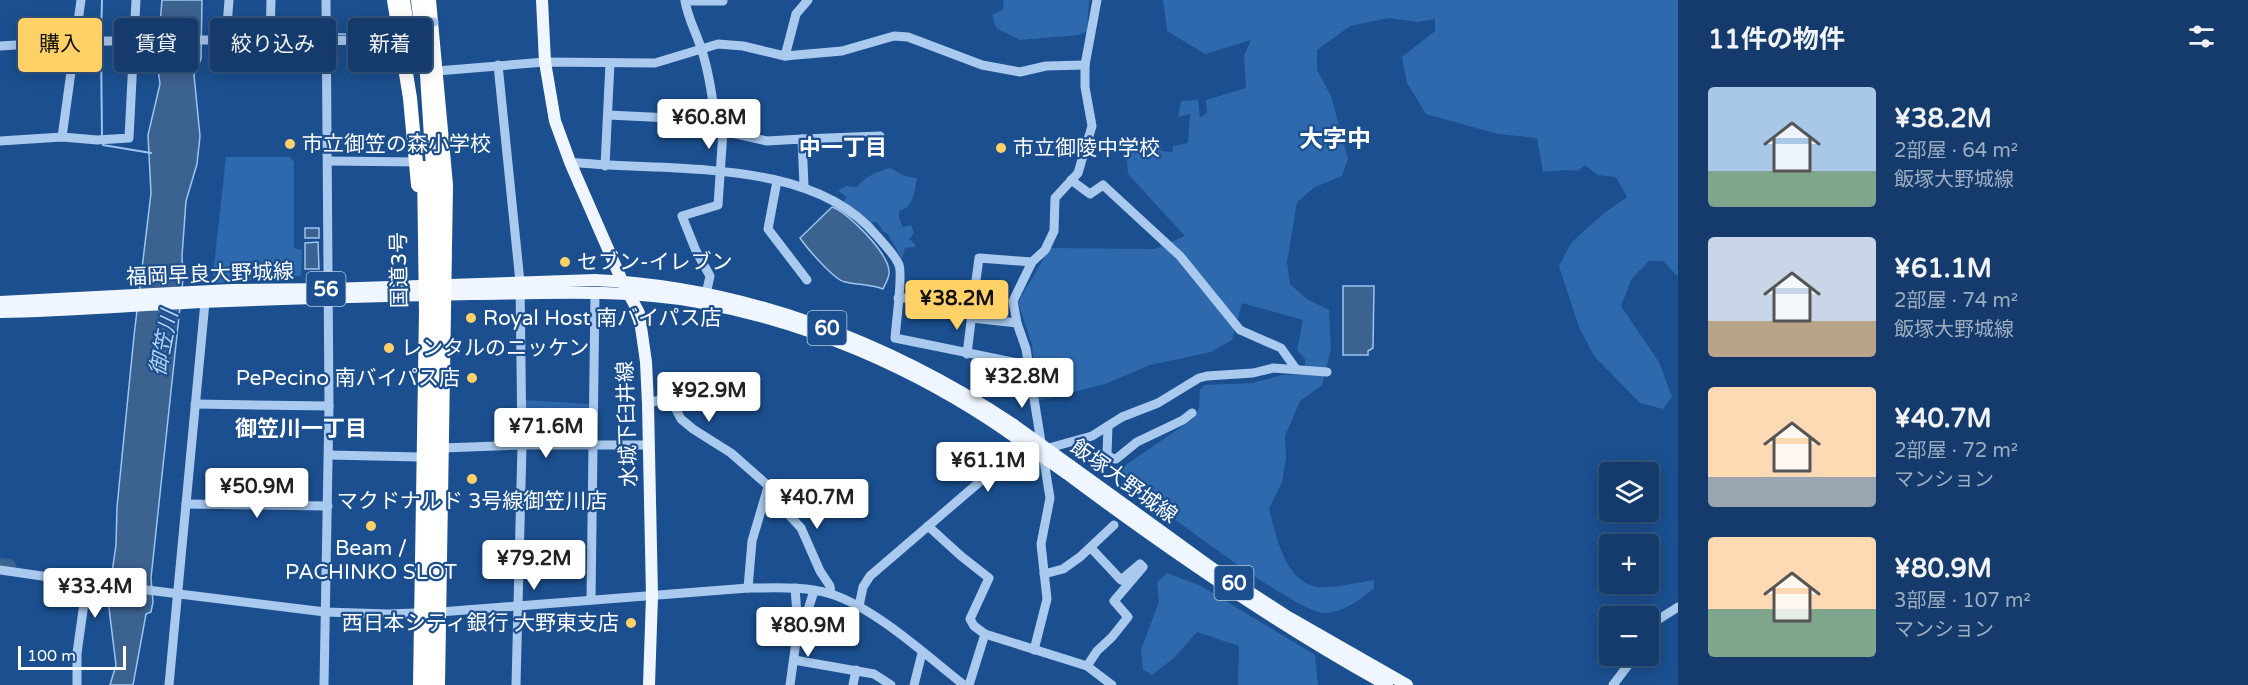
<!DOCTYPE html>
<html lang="ja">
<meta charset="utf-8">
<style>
:root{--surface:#143b6b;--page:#214673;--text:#f1f3f6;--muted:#9dadc1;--line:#33557e;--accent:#ffd166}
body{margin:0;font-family:"Varela Round","Noto Sans JP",sans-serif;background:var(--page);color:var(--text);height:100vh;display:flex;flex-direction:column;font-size:22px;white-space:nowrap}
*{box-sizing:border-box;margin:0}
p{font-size:20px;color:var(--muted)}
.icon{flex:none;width:33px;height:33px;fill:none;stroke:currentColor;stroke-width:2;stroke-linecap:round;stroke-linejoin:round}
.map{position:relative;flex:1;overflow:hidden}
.panel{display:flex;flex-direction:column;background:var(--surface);width:570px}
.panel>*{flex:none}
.guide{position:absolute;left:18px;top:18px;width:570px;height:54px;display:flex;gap:12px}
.controls{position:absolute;left:1599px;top:462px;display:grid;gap:12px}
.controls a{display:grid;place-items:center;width:60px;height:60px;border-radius:6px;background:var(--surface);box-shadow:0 3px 15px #0003,0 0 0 2px var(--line);font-size:30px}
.scale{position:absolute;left:18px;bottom:15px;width:108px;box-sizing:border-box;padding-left:6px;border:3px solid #fff;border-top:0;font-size:16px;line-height:21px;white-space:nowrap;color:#fff;-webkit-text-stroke:4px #1b4f8f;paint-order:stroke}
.price{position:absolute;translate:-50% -51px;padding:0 14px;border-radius:6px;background:#fff;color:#222;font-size:20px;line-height:39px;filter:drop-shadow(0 2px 3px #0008)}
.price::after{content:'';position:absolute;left:50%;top:36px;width:18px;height:14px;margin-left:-9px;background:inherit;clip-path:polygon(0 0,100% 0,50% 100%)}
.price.active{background:var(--accent);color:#111}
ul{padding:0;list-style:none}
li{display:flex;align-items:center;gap:18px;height:150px;padding:0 30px}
li span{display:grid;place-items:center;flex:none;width:168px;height:120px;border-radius:6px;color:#555}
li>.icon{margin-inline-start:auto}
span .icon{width:72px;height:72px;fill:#fffc;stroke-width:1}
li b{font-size:26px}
h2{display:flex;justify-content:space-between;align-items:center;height:72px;padding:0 30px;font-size:26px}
.tag{padding:0 21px;border-radius:6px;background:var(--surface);box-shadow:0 3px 15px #0003,0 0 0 2px var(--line);font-size:21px;line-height:54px}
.tag.active{background:var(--accent);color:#111}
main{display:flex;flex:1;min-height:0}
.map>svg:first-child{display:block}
.green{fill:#2e69ad}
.water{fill:#3c6290;stroke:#9cc4f0;stroke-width:1.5}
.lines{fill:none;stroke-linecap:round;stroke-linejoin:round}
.stream{stroke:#9cc4f0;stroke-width:2}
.river{stroke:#3c6290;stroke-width:14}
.minor{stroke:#a9c9ee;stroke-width:9}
.major{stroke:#f0f6ff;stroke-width:12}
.highway{stroke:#fff;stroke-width:14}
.minor-bridge{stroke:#a9c9ee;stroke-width:9}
.major-bridge{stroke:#f0f6ff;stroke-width:12}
.highway-bridge{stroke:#fff;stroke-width:14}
.poi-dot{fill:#ffd166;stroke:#1b4f8f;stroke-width:2}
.labels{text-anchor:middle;stroke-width:4.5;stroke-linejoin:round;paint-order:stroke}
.shield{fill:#1b4f8f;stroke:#bbcadd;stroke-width:1.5}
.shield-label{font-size:20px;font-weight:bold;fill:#fff}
.poi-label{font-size:21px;fill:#fff;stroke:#1b4f8f;text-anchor:start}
.street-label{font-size:21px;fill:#fff;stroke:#1b4f8f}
.neighbourhood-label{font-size:22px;font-weight:bold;fill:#fff;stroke:#1b4f8f}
.water-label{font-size:22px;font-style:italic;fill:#b5d3f5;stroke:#1b4f8f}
.quarter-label{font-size:24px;font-weight:bold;fill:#fff;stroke:#1b4f8f}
</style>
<main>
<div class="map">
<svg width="1678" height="685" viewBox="0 0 1678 685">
<rect width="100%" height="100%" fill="#1b4f8f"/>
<g class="green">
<path d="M1003,0H1089L1087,32L1078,35L1020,40L996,28L992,15L1004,9Z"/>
<path d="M1163,0H1678V277L1663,261H1649L1632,278L1621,306L1659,362L1672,397L1663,409L1640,403L1594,356L1579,327L1559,266L1571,243L1604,213L1627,197L1616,177L1598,175L1585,165L1578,171L1567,170L1543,172L1537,138L1498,134L1426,114L1407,83L1402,57L1435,31V19L1418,22L1389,18L1350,26L1317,50V70L1331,96L1348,159L1342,176L1315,187L1297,202L1287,262L1290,284L1307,299L1329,310L1331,349L1322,385L1300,401L1285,436L1286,458L1282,482L1269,509C1276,535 1285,583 1318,587C1331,589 1360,582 1374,580V588C1361,599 1344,612 1326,613C1299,616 1154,504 1125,481L1120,472L1127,464L1193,419L1199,408L1200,390L1205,385L1253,383L1282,375H1305V359L1297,350L1303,320L1242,303L1232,340L1211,352L1150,365L1105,384L1038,401L1032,345L1018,302L1050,248L1155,249L1185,236L1128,174L1125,137L1141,139L1162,145L1161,151L1173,152V146L1188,143L1190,114L1178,117L1181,101L1198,100L1200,118L1207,113L1206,100L1246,88L1244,56L1251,40L1205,54L1167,31Z"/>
<path d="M226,157H290L294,162V248L302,250L301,276L216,283L213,274Z"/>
<path d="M890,168L905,176L917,178C914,192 914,207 899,211V218L903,227L911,225L914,233L909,239L915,244V247L905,248L902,259L888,234L883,231L877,222H870L843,203L847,197L838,191L846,186L857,187C864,177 878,171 890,168Z"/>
<path d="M525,400L589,404L590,438L586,443L530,441L525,435Z"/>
<path d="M1167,573L1201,586L1315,655L1318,685H1238L1239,646L1197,632L1174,658L1152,675L1143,670L1141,650L1159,602L1157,582Z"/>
</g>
<g class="water">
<path d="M162,0H202L201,59L194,75L200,136L197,164L186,201L182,256L183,279L151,578L153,602L151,612L146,614L133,685H110L116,665L108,600L116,545L117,507L134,336L151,193L148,135L160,84L157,62Z"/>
<path d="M832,207C848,212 888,253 889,271C890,277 885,284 883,289C870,284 858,285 845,282C834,280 807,248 800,238Z"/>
<rect x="305" y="228" width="14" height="10"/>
<path d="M318,242L319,269H305V243Z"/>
<path d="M1343,286H1374L1373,348L1368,351V355H1343Z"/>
</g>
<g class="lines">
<g class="stream">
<path d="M230,33H267"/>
<path d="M272,33L324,34"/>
<path d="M329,34L380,35"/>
<path d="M101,38L102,0"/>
<path d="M101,43L102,137"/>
<path d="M103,142V145L151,153"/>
</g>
<path class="river" d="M0,565L9,566"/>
<g class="minor">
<path d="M723,1H685C688,19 697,34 702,51C709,72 712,94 715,117L713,120L723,131L767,141L802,139L804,186"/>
<path d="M226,39L229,0"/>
<path d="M270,40L271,0"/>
<path d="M0,46C135,36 266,42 400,40"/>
<path d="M785,56L796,14L808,0"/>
<path d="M498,65L520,282L522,445L516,685"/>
<path d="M437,71L545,62L655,63L718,44L743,46L785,56L842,51L894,36L908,37L982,65L1020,72L1046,66L1085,65"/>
<path d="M608,115L713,120"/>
<path d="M62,137L81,0"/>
<path d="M802,139L880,136"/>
<path d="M0,141L62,137L97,140L129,138L136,0"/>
<path d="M329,161L417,162"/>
<path d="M570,162C665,173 810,155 877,236C884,244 895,255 899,265C903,276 896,323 895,338L1028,365"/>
<path d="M605,166L610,63"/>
<path d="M1071,180L1090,194L1103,185L1180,256L1240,330L1281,348L1296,369"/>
<path d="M777,181L768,229L807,280"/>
<path d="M706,294L710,276L696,251L682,216L718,205L723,131"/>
<path d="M898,298H926L972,310L979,258L1032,262"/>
<path d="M972,318L1017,323"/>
<path d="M967,354L972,313"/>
<path d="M195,404L329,406"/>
<path d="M648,404L669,396L681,419L693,429L731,453L781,497L790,516L801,528L820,571L830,586L831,594"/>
<path d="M1108,426L1107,454L1111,458L1116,459L1137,442L1183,420L1192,413"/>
<path d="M443,448L522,445H648"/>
<path d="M329,455L420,457"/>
<path d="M186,504L328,506"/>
<path d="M928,526L961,556L989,578L970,619L974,626L985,634L1087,666L1112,685"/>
<path d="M0,570L91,583L325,612L389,614L440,612L748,588C776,588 804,586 831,594C875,608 927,656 964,685"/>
<path d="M1044,574L1063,569L1080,557L1114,525"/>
<path d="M748,588L752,541L768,487"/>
<path d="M591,600L595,293"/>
<path d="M859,606L863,587L870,576L990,473L1009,459L1092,436L1122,417L1158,403L1199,378L1207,376L1253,373L1273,368L1327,372"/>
<path d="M798,627L805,619L814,591"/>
<path d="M1648,629L1656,621L1678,607"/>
<path d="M1034,650L1047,599L1041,544L1050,498L1026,349L1017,323L1013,301L1032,262L1045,250L1054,231L1055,198L1078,173L1092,126L1085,87V65L1097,0"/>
<path d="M794,660L874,674L891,685"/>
<path d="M1087,666L1097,651L1112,637L1128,617L1114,601L1143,567L1140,564L1121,580L1091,548"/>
<path d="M77,685V653L87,582"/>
<path d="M169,685L205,302"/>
<path d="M324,685L329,406L326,0"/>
<path d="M790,685L798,627L795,588"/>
<path d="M853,685L856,670"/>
<path d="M914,685L922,653"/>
<path d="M969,685L985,634"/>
<path d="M1613,685L1635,656"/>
</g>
<g class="major">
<path d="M542,0L545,62L555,121L570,162L622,281L639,313L646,362L648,404L652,596L649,685"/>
<path d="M0,302L231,290L330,289L595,280C746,287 889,342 1014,425"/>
<path d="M0,312C68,311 135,305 203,302C293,298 384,296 474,294C549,293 624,289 698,302C809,322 915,368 1008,432"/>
<path d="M1071,466L1212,568L1288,617L1407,685"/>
<path d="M1066,473C1169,550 1275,623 1387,685"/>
</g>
<g class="highway">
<path d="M394,0L410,98L418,185"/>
<path d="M403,0L409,39"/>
<path d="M429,0L446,185L438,685"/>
</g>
<path class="minor-bridge" d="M391,31L434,22"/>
<g class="major-bridge">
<path d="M1014,425L1071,466"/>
<path d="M1008,432L1066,473"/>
</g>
<g class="highway-bridge">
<path d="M418,0L427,75L436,214L430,685"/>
<path d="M420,685L426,312L424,168"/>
</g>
</g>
<g class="poi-dot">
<circle cx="290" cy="144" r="6"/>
<circle cx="1001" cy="148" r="6"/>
<circle cx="565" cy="262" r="6"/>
<circle cx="471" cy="318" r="6"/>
<circle cx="389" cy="348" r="6"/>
<circle cx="472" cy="378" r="6"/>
<circle cx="472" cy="479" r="6"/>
<circle cx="371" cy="526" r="6"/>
<circle cx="631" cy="623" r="6"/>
</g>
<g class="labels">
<g class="shield">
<rect x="306.5" y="272" width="39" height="34" rx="4.5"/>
<rect x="807.5" y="311" width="39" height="34" rx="4.5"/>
<rect x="1214.5" y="566" width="39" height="34" rx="4.5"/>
</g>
<g class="shield-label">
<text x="326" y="296">56</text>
<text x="827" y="335">60</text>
<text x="1234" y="590">60</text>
</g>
<g class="poi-label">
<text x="302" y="151">市立御笠の森小学校</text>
<text x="1013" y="155">市立御陵中学校</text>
<text x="577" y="269">セブン-イレブン</text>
<text x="483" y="325">Royal Host 南バイパス店</text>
<text x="401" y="355">レンタルのニッケン</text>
<text x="460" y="385" text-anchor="end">PePecino 南バイパス店</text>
<text x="472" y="508" text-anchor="middle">マクドナルド 3号線御笠川店</text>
<text x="371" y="555" text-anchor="middle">Beam /<tspan x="371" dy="24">PACHINKO SLOT</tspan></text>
<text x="619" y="630" text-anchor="end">西日本シティ銀行 大野東支店</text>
</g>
<g class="street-label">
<text transform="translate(399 270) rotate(-91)" y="7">国道3号</text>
<text transform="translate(210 274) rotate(-2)" y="7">福岡早良大野城線</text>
<text transform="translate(627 424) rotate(-92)" y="7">水城下臼井線</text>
<text transform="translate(1124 481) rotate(36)" y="7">飯塚大野城線</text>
</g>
<g class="neighbourhood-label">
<text x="843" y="155">中一丁目</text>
<text x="301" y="436">御笠川一丁目</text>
</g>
<g class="water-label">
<text transform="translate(163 343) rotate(-79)" y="8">御笠川</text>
</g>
<g class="quarter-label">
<text x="1335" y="147">大字中</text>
</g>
</g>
</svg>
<div class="controls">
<a><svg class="icon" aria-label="layers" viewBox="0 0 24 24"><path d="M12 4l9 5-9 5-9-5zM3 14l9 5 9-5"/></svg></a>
<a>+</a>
<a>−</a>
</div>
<div class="scale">100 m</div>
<b class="price" style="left:709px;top:150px">¥60.8M</b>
<b class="price active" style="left:957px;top:331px">¥38.2M</b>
<b class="price" style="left:1022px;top:409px">¥32.8M</b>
<b class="price" style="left:709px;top:423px">¥92.9M</b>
<b class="price" style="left:546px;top:459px">¥71.6M</b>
<b class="price" style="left:988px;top:493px">¥61.1M</b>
<b class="price" style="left:257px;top:519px">¥50.9M</b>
<b class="price" style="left:817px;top:530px">¥40.7M</b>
<b class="price" style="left:534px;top:591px">¥79.2M</b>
<b class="price" style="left:95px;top:619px">¥33.4M</b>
<b class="price" style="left:808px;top:658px">¥80.9M</b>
<div class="guide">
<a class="tag active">購入</a>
<a class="tag">賃貸</a>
<a class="tag">絞り込み</a>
<a class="tag">新着</a>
</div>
</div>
<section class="panel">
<h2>11件の物件<svg class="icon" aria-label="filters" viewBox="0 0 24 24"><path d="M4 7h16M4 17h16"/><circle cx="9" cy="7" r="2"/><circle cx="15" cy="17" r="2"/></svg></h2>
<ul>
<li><span style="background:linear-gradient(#a9c7e8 70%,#7fa58c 0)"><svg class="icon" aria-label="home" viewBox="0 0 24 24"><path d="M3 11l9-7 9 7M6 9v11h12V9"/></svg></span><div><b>¥38.2M</b><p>2部屋 · 64 m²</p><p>飯塚大野城線</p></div></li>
<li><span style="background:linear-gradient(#c9d6e8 70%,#b9a48a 0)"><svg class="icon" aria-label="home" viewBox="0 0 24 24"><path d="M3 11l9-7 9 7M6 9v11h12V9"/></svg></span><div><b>¥61.1M</b><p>2部屋 · 74 m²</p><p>飯塚大野城線</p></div></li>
<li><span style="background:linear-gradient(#ffd9b3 75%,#9aa5b1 0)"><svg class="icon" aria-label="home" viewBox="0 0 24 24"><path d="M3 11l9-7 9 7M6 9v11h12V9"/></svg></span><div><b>¥40.7M</b><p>2部屋 · 72 m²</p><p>マンション</p></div></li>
<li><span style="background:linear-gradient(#ffd9b3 60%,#7fa58c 0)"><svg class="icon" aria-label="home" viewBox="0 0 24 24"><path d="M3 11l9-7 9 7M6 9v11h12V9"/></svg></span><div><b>¥80.9M</b><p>3部屋 · 107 m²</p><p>マンション</p></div></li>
</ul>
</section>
</main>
